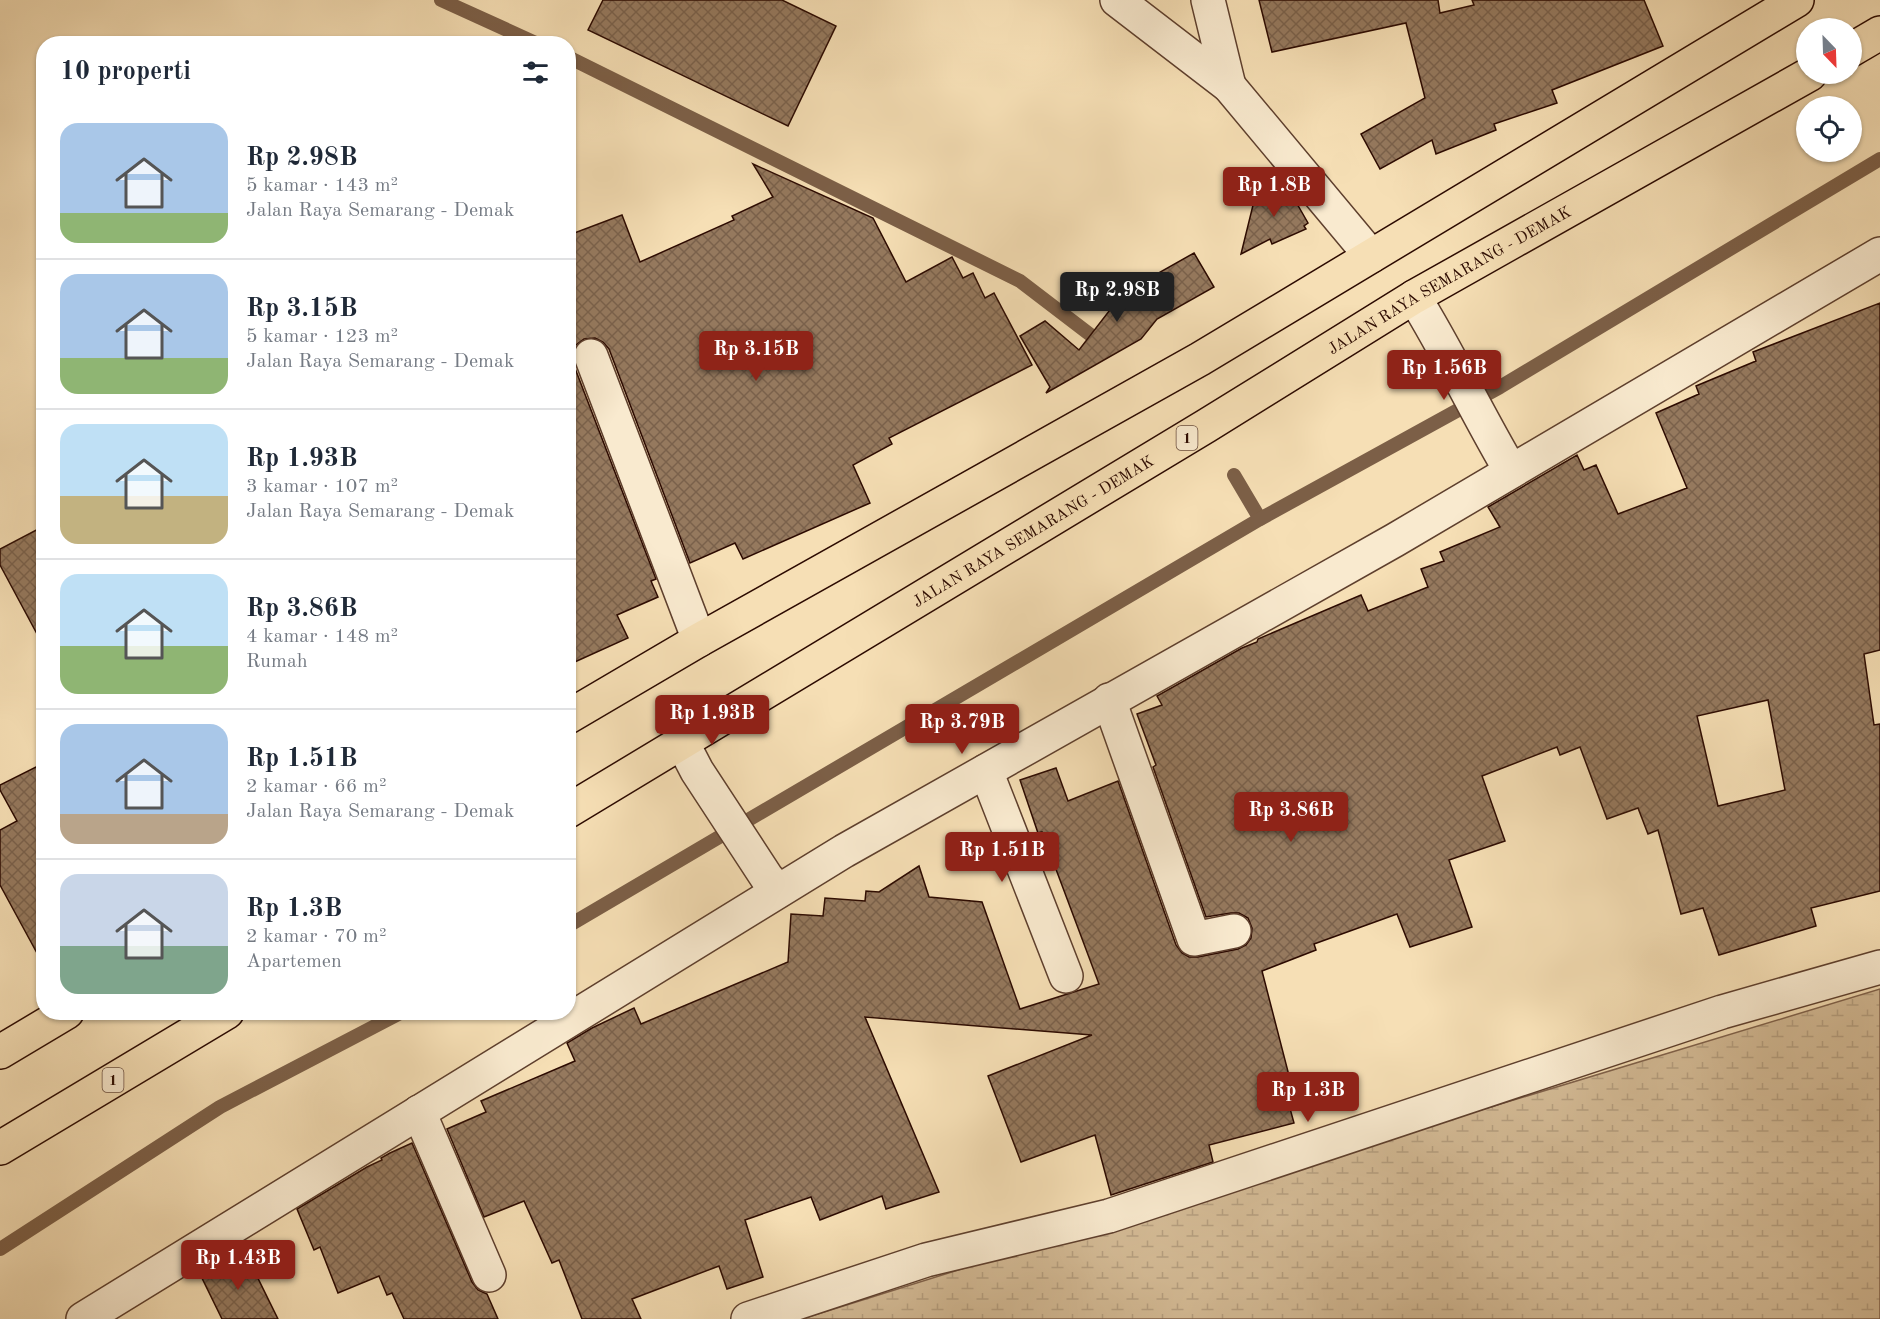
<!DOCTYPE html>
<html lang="id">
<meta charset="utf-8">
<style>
:root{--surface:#fff;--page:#f2f2f3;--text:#1f2937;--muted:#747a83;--line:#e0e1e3;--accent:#8f2418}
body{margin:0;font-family:"Old Standard TT",serif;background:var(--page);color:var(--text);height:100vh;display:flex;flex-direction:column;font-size:22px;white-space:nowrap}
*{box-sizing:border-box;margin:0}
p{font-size:20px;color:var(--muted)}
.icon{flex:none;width:33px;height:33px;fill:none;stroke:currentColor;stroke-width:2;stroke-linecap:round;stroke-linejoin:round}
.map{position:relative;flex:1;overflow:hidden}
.side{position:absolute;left:36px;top:36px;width:540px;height:984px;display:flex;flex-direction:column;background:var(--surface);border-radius:24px;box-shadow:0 2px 4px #0004}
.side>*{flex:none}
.needle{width:39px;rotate:157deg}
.tools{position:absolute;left:1796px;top:18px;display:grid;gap:12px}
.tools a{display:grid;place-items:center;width:66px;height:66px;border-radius:50%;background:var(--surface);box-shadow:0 2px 4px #0004;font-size:30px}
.price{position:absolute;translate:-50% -51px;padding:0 14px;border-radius:6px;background:var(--accent);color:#fff;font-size:20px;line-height:39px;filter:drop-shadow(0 2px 3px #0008)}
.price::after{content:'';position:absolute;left:50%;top:36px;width:18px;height:14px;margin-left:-9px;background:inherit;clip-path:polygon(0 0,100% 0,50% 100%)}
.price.on{background:#222;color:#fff}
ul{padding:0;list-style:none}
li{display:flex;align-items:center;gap:18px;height:150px;padding:0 24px}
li+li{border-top:2px solid var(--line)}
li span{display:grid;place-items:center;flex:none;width:168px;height:120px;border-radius:18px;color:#555}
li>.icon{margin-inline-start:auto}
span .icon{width:72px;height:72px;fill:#fffc;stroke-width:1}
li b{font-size:26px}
h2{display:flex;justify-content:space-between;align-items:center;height:72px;padding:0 24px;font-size:26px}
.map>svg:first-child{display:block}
.wetland{fill:url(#wetland-marsh);stroke:#80624b;stroke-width:1.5}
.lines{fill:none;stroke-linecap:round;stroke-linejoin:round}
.stream{stroke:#7c5f47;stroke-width:14}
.building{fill:url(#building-cross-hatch);stroke:#2c0a00;stroke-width:1.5;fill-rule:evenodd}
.minor-casing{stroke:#5e3f2d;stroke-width:36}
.highway-casing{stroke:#2c0a00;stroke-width:36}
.minor{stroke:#f9eacf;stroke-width:33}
.highway{stroke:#f6dfb5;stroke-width:33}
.labels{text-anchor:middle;stroke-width:5;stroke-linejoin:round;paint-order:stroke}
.shield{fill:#f9eacf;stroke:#6a4d3e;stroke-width:1.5}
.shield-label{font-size:15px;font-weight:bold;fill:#2c0a00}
.street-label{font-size:16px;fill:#2c0a00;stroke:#f9eacf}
</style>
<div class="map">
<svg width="1880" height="1319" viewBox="0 0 1880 1319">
<defs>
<pattern id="wetland-marsh" width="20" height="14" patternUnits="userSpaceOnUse" patternTransform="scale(1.5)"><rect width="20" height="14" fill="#d4bb96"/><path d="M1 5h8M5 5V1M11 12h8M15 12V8" fill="none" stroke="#b69f80"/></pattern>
<pattern id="building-cross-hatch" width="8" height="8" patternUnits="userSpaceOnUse" patternTransform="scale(1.5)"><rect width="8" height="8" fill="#95795e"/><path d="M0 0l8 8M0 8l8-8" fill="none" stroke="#7a614b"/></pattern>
</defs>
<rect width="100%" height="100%" fill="#f6dfb5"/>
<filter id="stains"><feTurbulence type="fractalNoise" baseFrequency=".00333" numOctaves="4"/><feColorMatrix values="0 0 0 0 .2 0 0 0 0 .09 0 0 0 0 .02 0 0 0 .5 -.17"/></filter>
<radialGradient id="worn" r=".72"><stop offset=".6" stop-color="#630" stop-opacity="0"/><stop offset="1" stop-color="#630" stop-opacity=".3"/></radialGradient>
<path class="wetland" d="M1880,989V1319H802L1108,1223Z"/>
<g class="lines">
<g class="stream">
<path d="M441,0L538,44"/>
<path d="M568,57L1020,281L1105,346"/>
<path d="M1234,475L1260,519"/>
<path d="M568,926L1260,519L1500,387L1880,159"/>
<path d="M0,1249L220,1107L402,1012"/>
</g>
</g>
<g class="building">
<path d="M603,0H782L836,26L788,126L588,30Z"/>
<path d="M1259,0H1438L1440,13L1474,5L1472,0H1644L1663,46L1552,90L1557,103L1494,124L1496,130L1436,154L1432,140L1380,169L1361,134L1425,98L1406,23L1272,52Z"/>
<path d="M753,164L873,218L906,282L952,257L963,278L973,273L985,298L994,293L1032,365L889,438L892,444L853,465L870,503L743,559L735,543L690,563L609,349L603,342L595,338L584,339L576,345L573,352V363L656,579L651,581L658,597L617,615L628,638L568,665L569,235L622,215L640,262L734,220L732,216L773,197Z"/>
<path d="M1284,181L1308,223L1304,226L1306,229L1272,244L1270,239L1241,254L1255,197Z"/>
<path d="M1194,253L1214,287L1157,319L1141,339L1046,393L1050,387L1020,336L1045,321L1079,350L1123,293Z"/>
<path d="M1880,303V650L1864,654L1874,725L1880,724V891L1811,908L1816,926L1719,955L1703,908L1681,914L1658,830L1648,834L1638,808L1607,819L1580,747L1560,755L1557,747L1482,776L1505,841L1449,860L1472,927L1410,947L1397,914L1314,944L1316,950L1262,971L1293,1091L1286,1094L1294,1123L1209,1145L1213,1162L1111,1195L1095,1135L1021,1162L988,1076L1092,1035L865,1017L939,1192L886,1209L882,1196L820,1220L811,1197L745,1220L763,1277L727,1289L719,1266L632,1299L641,1319H582L559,1260L552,1263L524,1201L484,1217L447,1129L486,1112L481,1101L575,1061L567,1043L592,1028L634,1008L641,1024L788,962L791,914L823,916L825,898L865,901L866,891L879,892L919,866L929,897L982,902L1020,1009L1099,984L1042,832L1038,833L1020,780L1056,768L1068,801L1118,781L1176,945L1182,953L1189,957H1198L1238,949L1246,945L1251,938L1252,928L1248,918L1239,913H1231L1206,917L1153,767L1156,765L1137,714L1162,705L1157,696L1242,648L1257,642L1258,639L1361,595L1368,611L1428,587L1421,569L1444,561L1440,552L1500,527L1488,507L1577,455L1584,470L1596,465L1618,514L1687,488L1656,413L1699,394L1696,386L1756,361L1753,352ZM1768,700L1785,790L1718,806L1697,716Z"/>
<path d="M44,526V647L0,565V549Z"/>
<path d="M44,763V966L0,885V830L17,821L0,790V785Z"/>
<path d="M412,1143L472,1282L478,1290L487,1294L498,1319H404L392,1293L387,1295L379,1276L338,1293L320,1247L314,1250L297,1209L367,1167L382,1160L381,1158L390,1153Z"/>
<path d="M245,1252L278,1319H222L200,1274Z"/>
</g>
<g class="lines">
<defs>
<g id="minor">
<path d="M1117,0L1229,86L1371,256"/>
<path d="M1208,0L1229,86"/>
<path d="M1414,297C1449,353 1477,414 1511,471"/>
<path d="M591,356L699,640"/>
<path d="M1109,700L1194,939L1234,931"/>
<path d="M683,744L697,771L767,878L778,891"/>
<path d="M986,771L1066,976"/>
<path d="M419,1112L489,1275"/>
<path d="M83,1319L844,851L1395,540L1880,254"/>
<path d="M748,1319L926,1260L1109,1216L1722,1012L1880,967"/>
</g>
<g id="highway">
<path d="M1851,50L1880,33"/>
<path d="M568,717L699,640L1200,359L1797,0"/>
<path id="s1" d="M568,811L1206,426L1414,297L1810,74"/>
<path d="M0,1052L67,1012"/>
<path d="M0,1148L227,1012"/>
</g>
</defs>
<use href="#minor" class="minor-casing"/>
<use href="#highway" class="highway-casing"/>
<use href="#minor" class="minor"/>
<use href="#highway" class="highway"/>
</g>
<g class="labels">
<g class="shield">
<rect x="1176.5" y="426" width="21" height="24" rx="4.5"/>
<rect x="102.5" y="1068" width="21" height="24" rx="4.5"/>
</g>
<g class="shield-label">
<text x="1187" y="443">1</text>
<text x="113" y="1085">1</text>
</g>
<g class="street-label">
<text dy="6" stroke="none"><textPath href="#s1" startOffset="1029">JALAN RAYA SEMARANG - DEMAK</textPath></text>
<text dy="6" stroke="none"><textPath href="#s1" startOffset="543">JALAN RAYA SEMARANG - DEMAK</textPath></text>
</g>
</g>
<rect width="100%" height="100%" filter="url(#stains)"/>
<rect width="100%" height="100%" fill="url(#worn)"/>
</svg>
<div class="tools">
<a><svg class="needle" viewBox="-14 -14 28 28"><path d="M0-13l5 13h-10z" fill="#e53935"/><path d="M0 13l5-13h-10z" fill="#747a83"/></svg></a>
<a><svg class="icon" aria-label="locate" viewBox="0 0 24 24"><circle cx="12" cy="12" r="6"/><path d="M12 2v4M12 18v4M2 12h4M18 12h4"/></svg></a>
</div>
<b class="price" style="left:1274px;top:218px">Rp 1.8B</b>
<b class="price on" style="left:1117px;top:323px">Rp 2.98B</b>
<b class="price" style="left:756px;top:382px">Rp 3.15B</b>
<b class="price" style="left:1444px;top:401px">Rp 1.56B</b>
<b class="price" style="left:712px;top:746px">Rp 1.93B</b>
<b class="price" style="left:962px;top:755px">Rp 3.79B</b>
<b class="price" style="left:1291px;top:843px">Rp 3.86B</b>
<b class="price" style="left:1002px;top:883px">Rp 1.51B</b>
<b class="price" style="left:1308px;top:1123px">Rp 1.3B</b>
<b class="price" style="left:238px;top:1291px">Rp 1.43B</b>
<section class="side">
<h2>10 properti<svg class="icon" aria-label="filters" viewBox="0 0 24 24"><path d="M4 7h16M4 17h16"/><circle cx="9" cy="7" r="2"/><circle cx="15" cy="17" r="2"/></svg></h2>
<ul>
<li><span style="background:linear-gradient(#a9c7e8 75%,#8fb573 0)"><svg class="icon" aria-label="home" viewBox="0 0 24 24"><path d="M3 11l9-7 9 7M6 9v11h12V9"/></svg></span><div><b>Rp 2.98B</b><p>5 kamar · 143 m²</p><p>Jalan Raya Semarang - Demak</p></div></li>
<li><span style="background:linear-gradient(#a9c7e8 70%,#8fb573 0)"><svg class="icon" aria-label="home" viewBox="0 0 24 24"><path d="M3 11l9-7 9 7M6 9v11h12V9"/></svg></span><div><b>Rp 3.15B</b><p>5 kamar · 123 m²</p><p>Jalan Raya Semarang - Demak</p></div></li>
<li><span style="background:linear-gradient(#bfe0f5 60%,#c2b280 0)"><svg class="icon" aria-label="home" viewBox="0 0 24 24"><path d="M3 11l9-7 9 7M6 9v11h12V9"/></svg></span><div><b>Rp 1.93B</b><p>3 kamar · 107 m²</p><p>Jalan Raya Semarang - Demak</p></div></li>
<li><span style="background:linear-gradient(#bfe0f5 60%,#8fb573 0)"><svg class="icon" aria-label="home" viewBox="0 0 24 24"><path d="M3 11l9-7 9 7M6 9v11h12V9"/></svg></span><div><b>Rp 3.86B</b><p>4 kamar · 148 m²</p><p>Rumah</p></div></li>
<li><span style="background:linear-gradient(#a9c7e8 75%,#b9a48a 0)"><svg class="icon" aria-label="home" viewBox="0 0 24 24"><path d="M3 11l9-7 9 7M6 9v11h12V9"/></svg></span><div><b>Rp 1.51B</b><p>2 kamar · 66 m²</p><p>Jalan Raya Semarang - Demak</p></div></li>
<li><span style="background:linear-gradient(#c9d6e8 60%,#7fa58c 0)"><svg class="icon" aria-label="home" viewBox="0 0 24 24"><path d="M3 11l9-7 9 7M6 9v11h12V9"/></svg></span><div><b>Rp 1.3B</b><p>2 kamar · 70 m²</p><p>Apartemen</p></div></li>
</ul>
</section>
</div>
